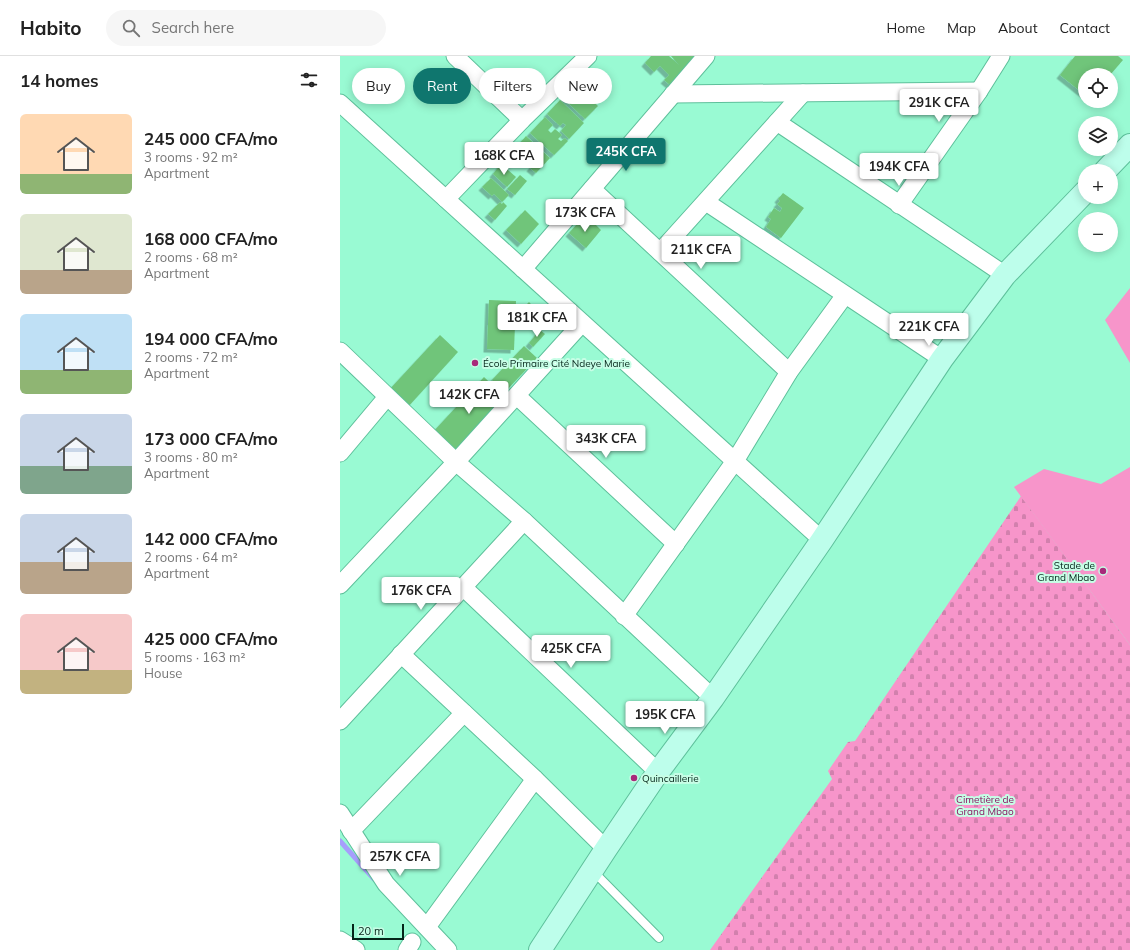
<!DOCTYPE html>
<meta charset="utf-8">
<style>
:root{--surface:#fff;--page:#f6f6f6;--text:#222;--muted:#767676;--line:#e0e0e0;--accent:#0f766e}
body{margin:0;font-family:Mulish,sans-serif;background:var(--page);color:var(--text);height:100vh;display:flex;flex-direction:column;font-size:15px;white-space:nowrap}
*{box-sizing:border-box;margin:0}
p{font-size:13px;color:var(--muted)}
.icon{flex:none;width:22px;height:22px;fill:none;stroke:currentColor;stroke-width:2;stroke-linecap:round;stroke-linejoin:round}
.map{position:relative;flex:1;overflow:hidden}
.sheet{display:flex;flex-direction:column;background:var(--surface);width:340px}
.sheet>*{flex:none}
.hud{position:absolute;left:12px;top:12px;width:380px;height:36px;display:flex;gap:8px}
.controls{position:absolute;left:738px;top:12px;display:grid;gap:8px}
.controls a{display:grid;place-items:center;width:40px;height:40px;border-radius:50%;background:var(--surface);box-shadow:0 2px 10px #0003;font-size:20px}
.scale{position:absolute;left:12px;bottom:10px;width:52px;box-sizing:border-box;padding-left:4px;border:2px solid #042419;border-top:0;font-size:11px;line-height:14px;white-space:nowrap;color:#042419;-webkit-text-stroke:3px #c7fee6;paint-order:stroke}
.price{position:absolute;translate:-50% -34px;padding:0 9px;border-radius:4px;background:#fff;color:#222;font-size:13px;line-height:26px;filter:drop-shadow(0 1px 2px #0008)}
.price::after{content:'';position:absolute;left:50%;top:24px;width:12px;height:9px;margin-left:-6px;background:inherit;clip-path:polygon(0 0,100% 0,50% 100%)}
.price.active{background:var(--accent);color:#fff}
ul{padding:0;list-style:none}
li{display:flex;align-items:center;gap:12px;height:100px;padding:0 20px}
li span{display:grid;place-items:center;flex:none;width:112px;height:80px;border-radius:6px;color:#555}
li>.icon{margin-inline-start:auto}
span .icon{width:48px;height:48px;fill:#fffc;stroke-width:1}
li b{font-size:17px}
h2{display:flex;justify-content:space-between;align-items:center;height:48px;padding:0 20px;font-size:17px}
.tag{padding:0 14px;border-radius:18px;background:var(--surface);box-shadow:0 2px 10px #0003;font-size:14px;line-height:36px}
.tag.active{background:var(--accent);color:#fff}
header{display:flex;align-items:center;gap:24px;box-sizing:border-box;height:56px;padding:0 20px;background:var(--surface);border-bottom:1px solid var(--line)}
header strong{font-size:19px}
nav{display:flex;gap:22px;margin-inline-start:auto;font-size:14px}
.search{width:280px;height:36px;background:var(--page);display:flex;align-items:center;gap:10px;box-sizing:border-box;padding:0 14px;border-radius:22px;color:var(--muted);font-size:15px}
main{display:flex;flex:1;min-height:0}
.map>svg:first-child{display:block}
.cemetery{fill:url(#cemetery-stones)}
.park{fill:#f795ca}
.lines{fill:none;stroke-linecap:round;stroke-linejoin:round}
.stream{stroke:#a69efc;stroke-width:5}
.building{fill:#70c57a;filter:url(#shadow)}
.lane-casing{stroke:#5ec09b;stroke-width:10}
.street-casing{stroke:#5ec09b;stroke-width:19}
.secondary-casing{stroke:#5ec09b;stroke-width:24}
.lane{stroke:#fff;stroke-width:8}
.street{stroke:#fff;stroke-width:17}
.secondary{stroke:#bdfeeb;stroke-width:22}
.poi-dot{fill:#a8297a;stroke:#c7fee6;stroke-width:1.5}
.labels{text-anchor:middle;stroke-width:4;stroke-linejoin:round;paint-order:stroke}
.poi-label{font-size:10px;fill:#042419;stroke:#c7fee6;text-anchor:start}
.park-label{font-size:10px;fill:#87125f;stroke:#c7fee6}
</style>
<header>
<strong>Habito</strong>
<div class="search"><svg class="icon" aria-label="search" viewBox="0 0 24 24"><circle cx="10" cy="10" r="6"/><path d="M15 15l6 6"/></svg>Search here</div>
<nav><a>Home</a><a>Map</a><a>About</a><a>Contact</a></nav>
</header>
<main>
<section class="sheet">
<h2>14 homes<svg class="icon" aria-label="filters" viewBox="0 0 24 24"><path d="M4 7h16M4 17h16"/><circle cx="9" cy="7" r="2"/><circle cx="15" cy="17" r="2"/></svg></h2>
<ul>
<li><span style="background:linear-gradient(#ffd9b3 75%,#8fb573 0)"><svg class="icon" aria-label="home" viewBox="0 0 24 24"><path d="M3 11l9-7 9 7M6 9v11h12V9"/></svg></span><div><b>245 000 CFA/mo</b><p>3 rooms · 92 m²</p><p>Apartment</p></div></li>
<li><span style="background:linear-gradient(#dfe7d0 70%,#b9a48a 0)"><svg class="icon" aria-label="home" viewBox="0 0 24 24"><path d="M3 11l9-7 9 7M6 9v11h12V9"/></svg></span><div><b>168 000 CFA/mo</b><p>2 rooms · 68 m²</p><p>Apartment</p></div></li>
<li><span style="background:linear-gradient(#bfe0f5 70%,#8fb573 0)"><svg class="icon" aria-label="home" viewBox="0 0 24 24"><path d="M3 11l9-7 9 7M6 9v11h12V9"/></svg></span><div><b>194 000 CFA/mo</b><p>2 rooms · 72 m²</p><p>Apartment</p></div></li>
<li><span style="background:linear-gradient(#c9d6e8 65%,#7fa58c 0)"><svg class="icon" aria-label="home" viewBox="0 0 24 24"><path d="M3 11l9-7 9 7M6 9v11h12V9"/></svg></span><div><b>173 000 CFA/mo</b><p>3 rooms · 80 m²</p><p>Apartment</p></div></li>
<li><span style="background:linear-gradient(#c9d6e8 60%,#b9a48a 0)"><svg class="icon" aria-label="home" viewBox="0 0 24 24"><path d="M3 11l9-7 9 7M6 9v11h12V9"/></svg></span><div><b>142 000 CFA/mo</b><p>2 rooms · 64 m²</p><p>Apartment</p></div></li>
<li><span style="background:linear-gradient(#f6c9c9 70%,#c2b280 0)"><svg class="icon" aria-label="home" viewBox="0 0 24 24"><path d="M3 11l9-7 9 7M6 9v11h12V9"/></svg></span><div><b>425 000 CFA/mo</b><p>5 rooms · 163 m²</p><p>House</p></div></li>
</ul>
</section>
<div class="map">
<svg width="790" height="894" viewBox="0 0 790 894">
<defs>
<pattern id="cemetery-stones" width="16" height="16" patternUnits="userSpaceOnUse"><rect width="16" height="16" fill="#f795ca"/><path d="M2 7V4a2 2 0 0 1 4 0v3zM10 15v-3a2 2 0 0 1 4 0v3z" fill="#d280ad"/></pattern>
<filter id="shadow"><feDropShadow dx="-3.5" dy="3.5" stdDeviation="0" flood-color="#0004"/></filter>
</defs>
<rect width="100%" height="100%" fill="#99fad3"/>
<path class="cemetery" d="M681,440L790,589V894H370L492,723L488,715L508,686L515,685Z"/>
<g class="park">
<path d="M790,232V307L765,264Z"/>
<path d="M790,411V589L674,431L704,413L761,428Z"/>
</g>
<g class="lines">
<path class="stream" d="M0,785L34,823"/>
</g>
<g class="building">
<path d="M311,0H329L339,9L331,0H359L330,29L324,24L329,19L320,10L314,16L305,7Z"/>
<path d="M735,0H778L783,4L770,19H745V39L720,19Z"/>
<path d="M235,28L258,50L245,63L223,42Z"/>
<path d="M220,44L244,67L229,83L221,75L226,69L223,67L220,70L207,58Z"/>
<path d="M205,61L213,69L208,74L211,77L215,73L222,79L218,83L221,85L225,82L228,85L214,99L190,77Z"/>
<path d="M186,80L210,102L196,117L190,112L196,105L188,99L181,107L171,97Z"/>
<path d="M161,108L176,121L167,131L153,118Z"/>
<path d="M180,119L187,125L175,139L167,133Z"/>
<path d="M151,122L169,139L162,146L154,138L152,140L142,131Z"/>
<path d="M443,137L464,152L441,182L426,171L431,163L428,161L434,152L440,156L442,152L437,148L440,145L438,143Z"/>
<path d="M160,146L162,148L163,146L167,150L155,164L148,158Z"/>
<path d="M185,154L199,168L181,188L166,174Z"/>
<path d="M240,165L247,171L252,165L261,174L246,192L229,177Z"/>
<path d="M149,244L176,245L174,294L147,293Z"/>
<path d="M189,246L203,261L197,267L183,252Z"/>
<path d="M200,274L205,278L193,291L189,287Z"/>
<path d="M100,279L118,296L67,352L49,334Z"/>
<path d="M184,290L197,302L165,336L152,324Z"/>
<path d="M144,321L165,341L115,396L93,376Z"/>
</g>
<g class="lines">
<defs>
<path id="lane" d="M252,814L319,882"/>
<g id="street">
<path d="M115,0L182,64"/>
<path d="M333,38L639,35"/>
<path d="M0,47L482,484"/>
<path d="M437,66L665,219"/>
<path d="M252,133L449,316"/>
<path d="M106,143L182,64L248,0"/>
<path d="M366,146L602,303"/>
<path d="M559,149L639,35L661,0"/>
<path d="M320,196L463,37"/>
<path d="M183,213L366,0"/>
<path d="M0,295L116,406L184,465L373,642"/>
<path d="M177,340L336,488"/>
<path d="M0,397L47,341"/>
<path d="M0,529L116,406L242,267"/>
<path d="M123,531L318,716"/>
<path d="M284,560L395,405L449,316L505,239"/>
<path d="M61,598L195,723L266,793"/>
<path d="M0,665L184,465"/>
<path d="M0,757L46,828L108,894"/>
<path d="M11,775L124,657"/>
<path d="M87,871L195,723"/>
<path d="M0,884L16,894"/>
<path d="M67,894L72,886"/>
</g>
<g id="secondary">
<path d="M765,115L790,89"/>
<path d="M200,894L266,793L318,716L373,642L482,484L602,303L665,219L745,136"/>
</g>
</defs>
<use href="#lane" class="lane-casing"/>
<use href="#street" class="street-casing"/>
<use href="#secondary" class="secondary-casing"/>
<use href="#lane" class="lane"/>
<use href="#street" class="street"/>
<use href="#secondary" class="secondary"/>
</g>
<g class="poi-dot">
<circle cx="135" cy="307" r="4"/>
<circle cx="763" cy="515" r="4"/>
<circle cx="294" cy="722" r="4"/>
</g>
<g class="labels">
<g class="poi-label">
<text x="143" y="311">École Primaire Cité Ndeye Marie</text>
<text x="755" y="513" text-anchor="end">Stade de<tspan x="755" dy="12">Grand Mbao</tspan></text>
<text x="302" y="726">Quincaillerie</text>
</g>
<g class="park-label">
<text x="645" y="747">Cimetière de<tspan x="645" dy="12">Grand Mbao</tspan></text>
</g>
</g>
</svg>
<div class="controls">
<a><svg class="icon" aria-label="locate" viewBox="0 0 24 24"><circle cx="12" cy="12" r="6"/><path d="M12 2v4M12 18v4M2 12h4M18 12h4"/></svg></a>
<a><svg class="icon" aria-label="layers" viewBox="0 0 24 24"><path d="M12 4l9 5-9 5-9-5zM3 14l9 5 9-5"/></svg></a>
<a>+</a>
<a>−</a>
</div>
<div class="scale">20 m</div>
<b class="price" style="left:599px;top:67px">291K CFA</b>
<b class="price active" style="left:286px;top:116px">245K CFA</b>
<b class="price" style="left:164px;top:120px">168K CFA</b>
<b class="price" style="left:559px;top:131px">194K CFA</b>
<b class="price" style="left:245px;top:177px">173K CFA</b>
<b class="price" style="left:361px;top:214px">211K CFA</b>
<b class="price" style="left:197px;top:282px">181K CFA</b>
<b class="price" style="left:589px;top:291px">221K CFA</b>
<b class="price" style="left:129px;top:359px">142K CFA</b>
<b class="price" style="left:266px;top:403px">343K CFA</b>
<b class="price" style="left:81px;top:555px">176K CFA</b>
<b class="price" style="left:231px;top:613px">425K CFA</b>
<b class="price" style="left:325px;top:679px">195K CFA</b>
<b class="price" style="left:60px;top:821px">257K CFA</b>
<div class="hud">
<a class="tag">Buy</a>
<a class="tag active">Rent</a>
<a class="tag">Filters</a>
<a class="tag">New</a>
</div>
</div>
</main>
